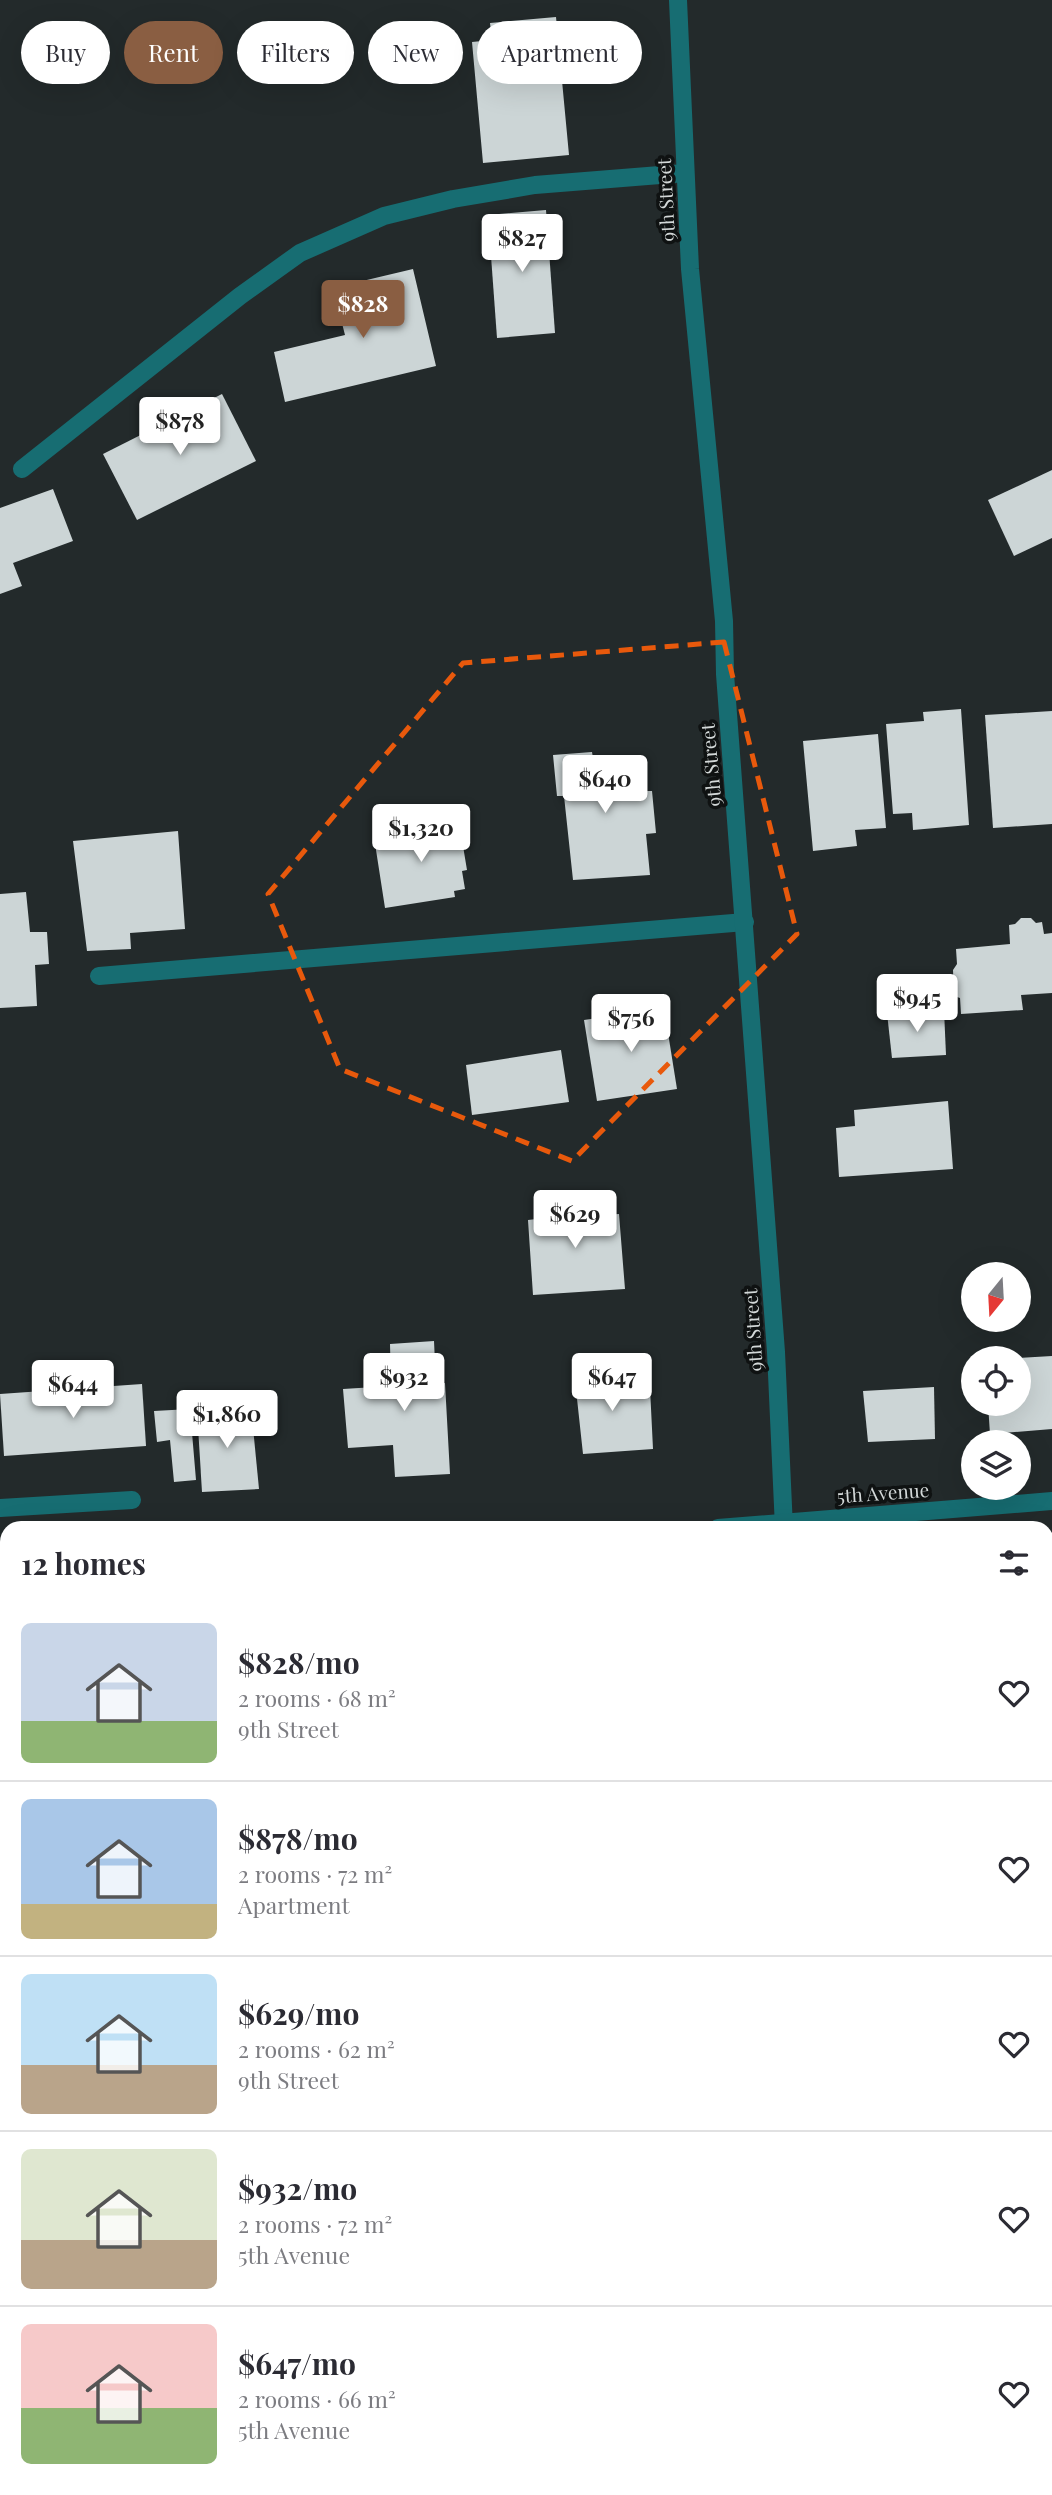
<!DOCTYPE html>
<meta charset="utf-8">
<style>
:root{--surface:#fff;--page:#f2f2f3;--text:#2b2b33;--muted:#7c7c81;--line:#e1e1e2;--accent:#8a5e42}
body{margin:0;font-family:"Playfair Display",serif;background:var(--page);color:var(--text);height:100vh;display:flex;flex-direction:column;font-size:26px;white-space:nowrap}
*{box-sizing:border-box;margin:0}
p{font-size:23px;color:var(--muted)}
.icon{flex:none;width:38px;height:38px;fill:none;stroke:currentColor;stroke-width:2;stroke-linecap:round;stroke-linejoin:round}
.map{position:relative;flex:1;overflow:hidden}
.side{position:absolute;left:0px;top:1521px;width:1054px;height:975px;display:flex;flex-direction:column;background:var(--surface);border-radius:21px 21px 0 0;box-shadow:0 7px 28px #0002}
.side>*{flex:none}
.guide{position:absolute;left:21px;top:21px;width:700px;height:63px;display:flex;gap:14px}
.needle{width:46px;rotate:198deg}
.buttons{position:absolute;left:961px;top:1262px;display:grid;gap:14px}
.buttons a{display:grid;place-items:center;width:70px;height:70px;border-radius:50%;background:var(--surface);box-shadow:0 7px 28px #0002;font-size:35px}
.price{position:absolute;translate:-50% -60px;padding:0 16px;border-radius:7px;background:#fff;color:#222;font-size:23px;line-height:46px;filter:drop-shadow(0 2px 4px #0008)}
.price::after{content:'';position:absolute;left:50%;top:42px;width:21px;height:16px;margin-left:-10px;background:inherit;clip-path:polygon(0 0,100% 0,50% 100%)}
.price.active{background:var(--accent);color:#fff}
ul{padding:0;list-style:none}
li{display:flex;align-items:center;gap:21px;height:175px;padding:0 21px}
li+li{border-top:2px solid var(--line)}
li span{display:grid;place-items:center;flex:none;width:196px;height:140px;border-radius:10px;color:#555}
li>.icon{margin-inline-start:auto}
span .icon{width:84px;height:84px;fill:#fffc;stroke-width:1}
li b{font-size:30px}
h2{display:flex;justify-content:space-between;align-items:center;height:84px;padding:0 21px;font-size:30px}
.chip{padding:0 24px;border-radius:32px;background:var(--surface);box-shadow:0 7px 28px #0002;font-size:24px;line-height:63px}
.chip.active{background:var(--accent);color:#fff}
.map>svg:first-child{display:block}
.building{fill:#ccd5d6}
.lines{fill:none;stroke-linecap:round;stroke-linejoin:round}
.service{stroke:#176d72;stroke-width:18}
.minor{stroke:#176d72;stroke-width:18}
.tertiary{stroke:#176d72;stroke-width:18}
.marked{fill:none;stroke:#e8590c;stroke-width:5;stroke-dasharray:14 9;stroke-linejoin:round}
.labels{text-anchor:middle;stroke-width:7;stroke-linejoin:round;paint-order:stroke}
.street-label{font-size:19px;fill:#d3d8d8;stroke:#0f1212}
</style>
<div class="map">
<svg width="1052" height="2495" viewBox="0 0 1052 2495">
<rect width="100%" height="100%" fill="#232a2b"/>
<g class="building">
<path d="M556,17L569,155L483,163L472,42L492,40L490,23Z"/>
<path d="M546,210L555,333L497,338L488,215Z"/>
<path d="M413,269L436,366L285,402L274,352L345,335L333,288Z"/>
<path d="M222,394L256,461L137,520L103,454Z"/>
<path d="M1052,470V538L1014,556L988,500Z"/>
<path d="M53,489L73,541L13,563L22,586L0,594V508Z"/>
<path d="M961,709L969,825L913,830L912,813L893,814L886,724L924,721L923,712Z"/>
<path d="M1052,711V824L993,828L985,715Z"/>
<path d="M878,734L886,828L855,830L857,846L813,851L803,741Z"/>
<path d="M592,752L593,758L635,755L637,791H652L656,833L646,834L650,875L573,880L564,796H557L553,755Z"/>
<path d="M452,821V824L459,822L467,870L462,871L465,889L454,891L455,897L385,908L374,837L423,830V825Z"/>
<path d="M178,831L185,929L130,933L131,949L87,951L73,841Z"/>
<path d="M26,892L30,932H47L49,964L35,965L37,1006L0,1008V894Z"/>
<path d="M1021,918H1031L1036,923L1042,922L1044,934L1052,933V993L1021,995L1023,1010L961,1014L960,998L954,996L953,970L957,964L956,949L1010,944L1009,925L1015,924Z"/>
<path d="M664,1008L677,1089L597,1101L584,1020Z"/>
<path d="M944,1010L946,1055L892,1058L887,1013Z"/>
<path d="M561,1050L569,1102L472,1115L466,1065Z"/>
<path d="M948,1101L953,1169L839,1177L836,1128L855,1126L854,1110Z"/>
<path d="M581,1196L583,1216L619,1214L625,1289L533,1295L528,1220L545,1218L544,1199Z"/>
<path d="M434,1341L436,1384L445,1383L450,1474L395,1477L393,1445L348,1448L343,1389L391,1386L390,1344Z"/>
<path d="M1052,1356V1429L990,1434L988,1404H1018V1358Z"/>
<path d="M619,1368L620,1390L650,1388L653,1449L583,1454L574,1371Z"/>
<path d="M142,1384L146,1446L4,1456L0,1394Z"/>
<path d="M934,1387L935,1439L868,1442L863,1391Z"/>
<path d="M251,1407L259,1489L202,1492L197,1410Z"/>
<path d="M190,1409L196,1480L174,1482L170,1440L157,1442L154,1411Z"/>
<path d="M1052,1578V1669H1050L1046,1643V1589L1048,1579Z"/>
<path d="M2,1666H7V1738H1L0,1682H2Z"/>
</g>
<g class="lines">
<g class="service">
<path d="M22,469L240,296L300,253L384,216L453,199L535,185L685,173"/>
<path d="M99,976L745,922"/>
<path d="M0,1508L132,1500"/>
<path d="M0,2002L7,2001"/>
<path d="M0,2351L7,2350"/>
</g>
<g class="minor">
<path d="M678,0L690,269L724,621L725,674L776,1352L784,1528"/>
<path d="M718,1528L1052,1501"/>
<path d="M0,1587H7"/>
<path d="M1046,2358L1052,2357"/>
<path d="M0,2435L7,2434"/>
</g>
<g class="tertiary">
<path d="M1046,2458H1052"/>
<path d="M557,2495L644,2488"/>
</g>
</g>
<path class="marked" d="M724,642L797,934L572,1161L340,1069L268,894L463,663Z"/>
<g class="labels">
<g class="street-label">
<text transform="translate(666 200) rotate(-93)" y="7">9th Street</text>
<text transform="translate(711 765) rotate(-95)" y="7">9th Street</text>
<text transform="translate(753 1330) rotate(-94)" y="7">9th Street</text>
<text transform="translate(883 1493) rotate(-4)" y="7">5th Avenue</text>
</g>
</g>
</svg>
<div class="buttons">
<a><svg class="needle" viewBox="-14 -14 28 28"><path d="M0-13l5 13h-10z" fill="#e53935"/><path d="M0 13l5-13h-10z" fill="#7c7c81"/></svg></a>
<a><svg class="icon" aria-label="locate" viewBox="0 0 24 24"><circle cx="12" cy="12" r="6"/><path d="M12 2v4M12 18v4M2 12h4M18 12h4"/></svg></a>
<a><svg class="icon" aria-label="layers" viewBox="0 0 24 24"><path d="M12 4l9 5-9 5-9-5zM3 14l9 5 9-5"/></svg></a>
</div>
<b class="price" style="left:522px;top:274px">$827</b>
<b class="price active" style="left:363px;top:340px">$828</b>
<b class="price" style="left:180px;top:457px">$878</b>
<b class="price" style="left:605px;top:815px">$640</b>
<b class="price" style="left:421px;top:864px">$1,320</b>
<b class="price" style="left:917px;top:1034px">$945</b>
<b class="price" style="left:631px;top:1054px">$756</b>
<b class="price" style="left:575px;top:1250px">$629</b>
<b class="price" style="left:404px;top:1413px">$932</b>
<b class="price" style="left:612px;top:1413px">$647</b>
<b class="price" style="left:73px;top:1420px">$644</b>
<b class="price" style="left:227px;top:1450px">$1,860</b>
<div class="guide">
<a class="chip">Buy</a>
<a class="chip active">Rent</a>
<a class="chip">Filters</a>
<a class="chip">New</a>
<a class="chip">Apartment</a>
</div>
<section class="side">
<h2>12 homes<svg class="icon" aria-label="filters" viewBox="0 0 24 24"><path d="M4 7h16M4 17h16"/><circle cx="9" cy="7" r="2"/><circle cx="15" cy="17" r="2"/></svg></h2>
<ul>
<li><span style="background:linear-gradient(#c9d6e8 70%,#8fb573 0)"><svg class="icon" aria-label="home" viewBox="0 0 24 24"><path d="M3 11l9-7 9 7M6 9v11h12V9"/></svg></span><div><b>$828/mo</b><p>2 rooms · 68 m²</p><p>9th Street</p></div><svg class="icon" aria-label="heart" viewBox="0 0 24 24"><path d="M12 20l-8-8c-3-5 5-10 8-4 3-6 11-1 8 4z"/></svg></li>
<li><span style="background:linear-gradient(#a9c7e8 75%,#c2b280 0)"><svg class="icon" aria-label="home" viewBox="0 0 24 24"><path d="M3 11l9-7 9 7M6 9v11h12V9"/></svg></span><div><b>$878/mo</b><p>2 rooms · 72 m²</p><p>Apartment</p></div><svg class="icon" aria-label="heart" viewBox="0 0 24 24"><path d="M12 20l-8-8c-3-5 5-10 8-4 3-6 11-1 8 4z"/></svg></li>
<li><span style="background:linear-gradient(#bfe0f5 65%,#b9a48a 0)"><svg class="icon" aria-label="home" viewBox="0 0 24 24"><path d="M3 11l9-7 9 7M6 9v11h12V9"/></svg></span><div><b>$629/mo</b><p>2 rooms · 62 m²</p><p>9th Street</p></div><svg class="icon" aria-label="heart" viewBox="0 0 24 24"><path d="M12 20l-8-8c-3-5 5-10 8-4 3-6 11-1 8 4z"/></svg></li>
<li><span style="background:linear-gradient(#dfe7d0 65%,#b9a48a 0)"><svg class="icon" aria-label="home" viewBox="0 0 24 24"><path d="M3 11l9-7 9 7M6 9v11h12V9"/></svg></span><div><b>$932/mo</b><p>2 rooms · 72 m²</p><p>5th Avenue</p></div><svg class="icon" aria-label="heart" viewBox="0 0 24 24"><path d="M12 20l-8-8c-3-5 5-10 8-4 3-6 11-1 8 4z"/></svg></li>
<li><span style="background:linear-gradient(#f6c9c9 60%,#8fb573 0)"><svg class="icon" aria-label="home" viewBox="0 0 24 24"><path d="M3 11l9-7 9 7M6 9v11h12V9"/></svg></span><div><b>$647/mo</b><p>2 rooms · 66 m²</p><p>5th Avenue</p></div><svg class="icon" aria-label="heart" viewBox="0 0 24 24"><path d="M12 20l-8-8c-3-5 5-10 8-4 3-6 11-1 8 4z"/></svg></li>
</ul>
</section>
</div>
